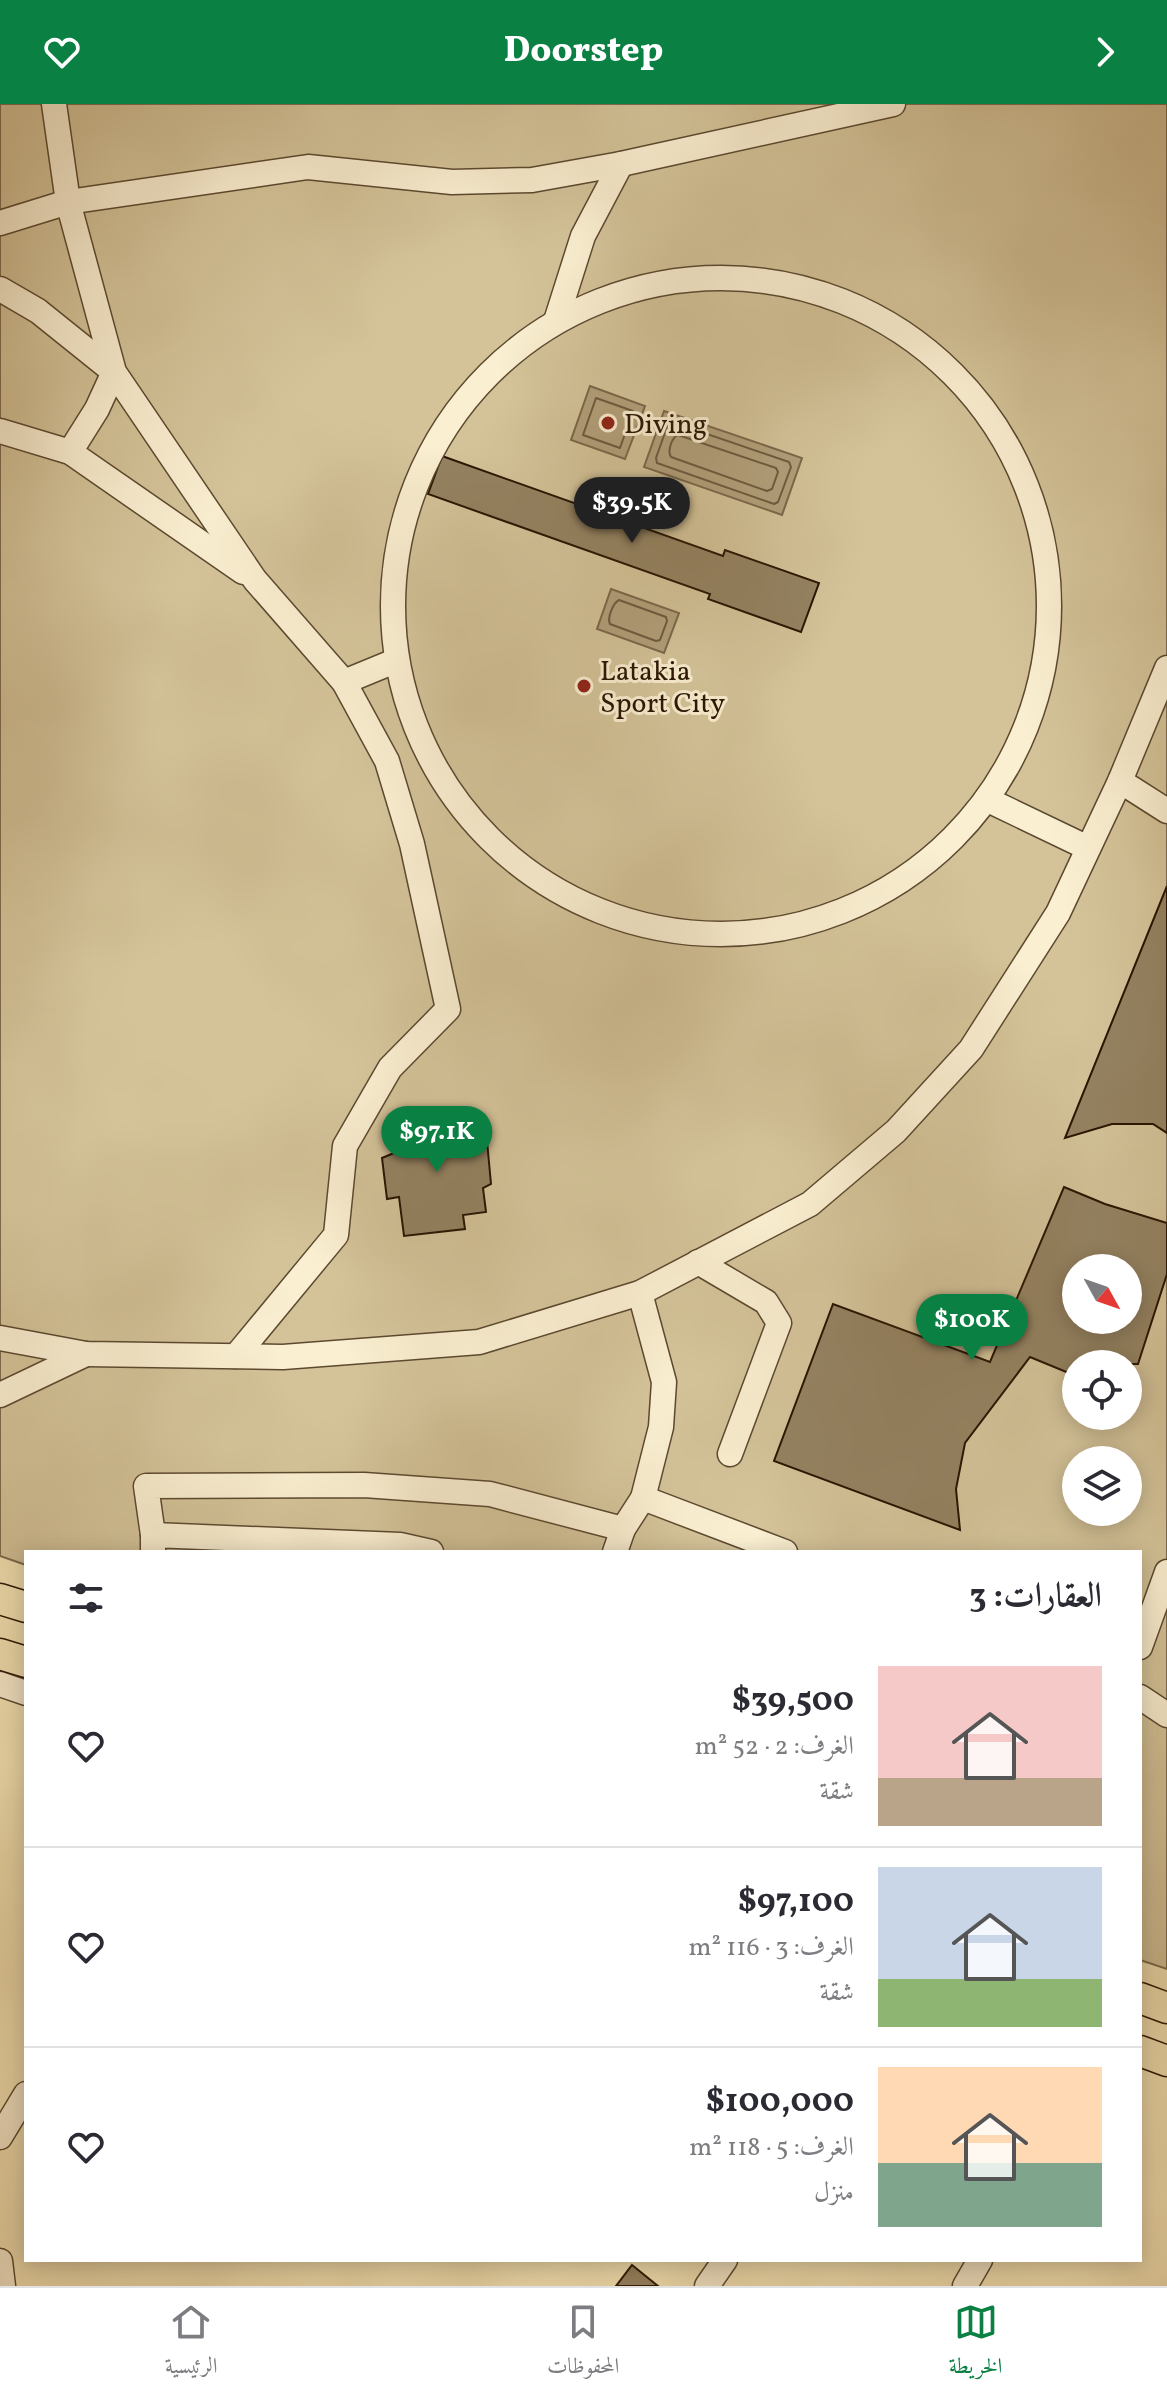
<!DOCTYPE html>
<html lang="ar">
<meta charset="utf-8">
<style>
:root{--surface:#fff;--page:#f2f2f3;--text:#2b2b33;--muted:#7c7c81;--line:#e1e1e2;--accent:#0b8043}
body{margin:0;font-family:Vollkorn,Amiri,serif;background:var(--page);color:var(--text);direction:rtl;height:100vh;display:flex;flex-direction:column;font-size:30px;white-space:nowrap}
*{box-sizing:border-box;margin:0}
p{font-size:26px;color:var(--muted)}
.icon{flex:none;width:44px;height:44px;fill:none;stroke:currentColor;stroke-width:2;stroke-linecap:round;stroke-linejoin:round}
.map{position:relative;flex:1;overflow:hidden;direction:ltr}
.side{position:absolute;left:24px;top:1446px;width:1118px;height:712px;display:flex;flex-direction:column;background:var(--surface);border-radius:0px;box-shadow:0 4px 20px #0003;direction:rtl}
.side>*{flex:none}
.needle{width:52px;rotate:130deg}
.fabs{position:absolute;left:1062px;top:1150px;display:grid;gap:16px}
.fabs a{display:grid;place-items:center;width:80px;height:80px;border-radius:50%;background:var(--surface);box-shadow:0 4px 20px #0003;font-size:40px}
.price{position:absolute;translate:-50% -68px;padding:0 18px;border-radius:28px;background:var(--accent);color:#fff;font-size:26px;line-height:52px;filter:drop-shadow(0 2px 4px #0008)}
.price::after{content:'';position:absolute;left:50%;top:48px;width:24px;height:18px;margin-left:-12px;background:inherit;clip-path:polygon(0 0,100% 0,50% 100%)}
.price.current{background:#222;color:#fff}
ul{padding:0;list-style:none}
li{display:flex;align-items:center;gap:24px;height:200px;padding:0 40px}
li+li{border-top:2px solid var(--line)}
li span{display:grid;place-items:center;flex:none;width:224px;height:160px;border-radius:0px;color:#555}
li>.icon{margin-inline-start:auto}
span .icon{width:96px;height:96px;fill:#fffc;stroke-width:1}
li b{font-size:34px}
h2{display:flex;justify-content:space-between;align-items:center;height:96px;padding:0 40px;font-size:34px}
header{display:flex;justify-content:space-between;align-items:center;height:104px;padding:0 40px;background:var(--accent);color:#fff;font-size:36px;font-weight:800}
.dock{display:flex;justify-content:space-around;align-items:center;height:112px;border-top:2px solid var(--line);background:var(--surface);font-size:22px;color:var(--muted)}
.dock a{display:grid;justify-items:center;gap:4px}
.dock .current{color:var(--accent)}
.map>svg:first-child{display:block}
.green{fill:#d4c399;stroke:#7e6c4e;stroke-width:2;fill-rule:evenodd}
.water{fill:#b19f7a;stroke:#7b674a;stroke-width:2}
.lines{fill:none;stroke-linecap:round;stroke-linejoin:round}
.shore{stroke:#6d5a3e;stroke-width:2}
.building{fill:#948261;stroke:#291402;stroke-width:2;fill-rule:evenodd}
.minor-casing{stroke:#5c4930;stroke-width:27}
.major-casing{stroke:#291402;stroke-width:33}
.minor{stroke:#faefd1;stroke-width:24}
.major{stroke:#f7e7b8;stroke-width:30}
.poi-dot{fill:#8f2418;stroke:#faefd1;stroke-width:3}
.labels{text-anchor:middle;stroke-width:6;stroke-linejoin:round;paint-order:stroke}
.poi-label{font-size:28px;fill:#291402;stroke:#faefd1;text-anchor:start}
</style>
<header><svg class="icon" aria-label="forward" viewBox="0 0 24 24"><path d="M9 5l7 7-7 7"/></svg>Doorstep<svg class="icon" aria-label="heart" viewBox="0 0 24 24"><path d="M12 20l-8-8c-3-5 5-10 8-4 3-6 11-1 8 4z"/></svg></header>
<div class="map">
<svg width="1167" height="2182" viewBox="0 0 1167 2182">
<rect width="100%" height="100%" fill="#f7e7b8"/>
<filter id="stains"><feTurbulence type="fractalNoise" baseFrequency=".0025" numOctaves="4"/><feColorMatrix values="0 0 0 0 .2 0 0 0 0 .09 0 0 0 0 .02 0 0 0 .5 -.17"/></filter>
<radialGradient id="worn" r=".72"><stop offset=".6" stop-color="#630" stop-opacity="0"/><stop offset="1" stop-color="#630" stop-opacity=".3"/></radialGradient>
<path class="green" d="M0,0H1167V1865L1140,1856V1448H26V1461L0,1452ZM1076,1164H1128V1216H1076ZM1076,1260H1128V1312H1076ZM1076,1356H1128V1408H1076Z"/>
<g class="water">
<path d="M590,282L645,302L625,355L571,336Z"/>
<path d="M664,307L802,354L782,411L644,363Z"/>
<path d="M611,485L679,509L664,549L597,525Z"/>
</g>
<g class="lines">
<g class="shore">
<path d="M596,294L633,307L620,344L583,331Z"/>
<path d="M672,318L789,358L791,363L778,398L774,400L657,359L656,354L668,320Z"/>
<path d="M678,331L776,364L778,368L772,385L767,387L671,353C667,347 672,333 678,331Z"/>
<path d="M619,496L666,513L667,517L660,536L656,537L610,520C607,514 613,499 619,496Z"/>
</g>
</g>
<g class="building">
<path d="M442,352L723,452L725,446L819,479L801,528L708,495L710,490L428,390Z"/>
<path d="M1167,782V1029L1153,1020H1112L1065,1034Z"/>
<path d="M467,1008L469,1038L487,1037L491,1080L483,1084L486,1108L463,1111L465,1125L404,1132L399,1093L387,1095L382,1054L394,1049L392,1030L410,1029L409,1013Z"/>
<path d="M1064,1083L1105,1100L1167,1119V1170L1138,1260H1076V1272L1030,1253L965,1339L956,1385L960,1426L774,1357L833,1200L990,1258ZM1076,1164H1128V1216H1076Z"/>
<path d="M632,2161L658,2182H616Z"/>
</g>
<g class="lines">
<defs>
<g id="minor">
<path d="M54,0L68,98L114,268L255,476L344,578L387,657L412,740L448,905L390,964L345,1042L336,1131L236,1252"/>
<path d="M0,119L68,98L308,63L452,78L532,76L621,60L893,0"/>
<circle cx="721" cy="502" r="328"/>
<path d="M0,185L38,207L114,268L97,305L70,348"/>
<path d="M556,217L583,132L621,60"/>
<path d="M0,327L70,348L243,468"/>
<path d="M344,578L395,557"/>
<path d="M1120,677L1167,707"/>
<path d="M988,696L1088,744"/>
<path d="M698,1158L766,1198L779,1219L730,1350"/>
<path d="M640,1189L664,1278L661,1323L643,1394"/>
<path d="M0,1234L86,1250L283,1253L479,1238L640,1189L810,1100L896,1027L971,945L1058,809L1120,677L1167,564"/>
<path d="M0,1291L86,1250"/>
<path d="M153,1431L146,1382L364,1381L490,1390L623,1425"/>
<path d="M153,1448V1431L400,1441L431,1448"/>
<path d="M615,1448L623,1425L643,1394L785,1448"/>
<path d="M1140,1543L1167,1468"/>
<path d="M0,1580L26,1589"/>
<path d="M1140,1593L1167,1611"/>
<path d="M0,2033L26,1990"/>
<path d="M0,2157L3,2182"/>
<path d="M707,2182L725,2156"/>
<path d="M965,2182L980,2156"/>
</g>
<g id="major">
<path d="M0,1495L26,1503"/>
<path d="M0,1550L26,1558"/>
<path d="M1140,1894L1167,1904"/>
<path d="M1140,1947L1167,1957"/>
</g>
</defs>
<use href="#minor" class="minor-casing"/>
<use href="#major" class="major-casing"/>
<use href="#minor" class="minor"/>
<use href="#major" class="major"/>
</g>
<g class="poi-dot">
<circle cx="608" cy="319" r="8"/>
<circle cx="584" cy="582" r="8"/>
</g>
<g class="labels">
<g class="poi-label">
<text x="624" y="329">Diving</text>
<text x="600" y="576">Latakia<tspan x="600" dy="32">Sport City</tspan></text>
</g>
</g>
<rect width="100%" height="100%" filter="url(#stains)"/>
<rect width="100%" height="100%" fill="url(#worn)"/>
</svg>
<div class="fabs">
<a><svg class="needle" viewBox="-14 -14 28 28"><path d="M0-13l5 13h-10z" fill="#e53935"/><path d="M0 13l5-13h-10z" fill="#7c7c81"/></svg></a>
<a><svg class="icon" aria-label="locate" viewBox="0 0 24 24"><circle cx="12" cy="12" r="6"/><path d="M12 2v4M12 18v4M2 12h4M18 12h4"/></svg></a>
<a><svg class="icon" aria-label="layers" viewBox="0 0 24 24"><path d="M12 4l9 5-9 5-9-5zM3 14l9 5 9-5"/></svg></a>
</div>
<b class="price current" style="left:632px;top:441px">$39.5K</b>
<b class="price" style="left:437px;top:1070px">$97.1K</b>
<b class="price" style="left:972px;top:1258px">$100K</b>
<section class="side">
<h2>العقارات: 3<svg class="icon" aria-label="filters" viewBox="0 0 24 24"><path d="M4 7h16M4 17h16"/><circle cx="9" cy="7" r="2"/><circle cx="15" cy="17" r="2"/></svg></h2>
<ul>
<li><span style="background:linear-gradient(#f6c9c9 70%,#b9a48a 0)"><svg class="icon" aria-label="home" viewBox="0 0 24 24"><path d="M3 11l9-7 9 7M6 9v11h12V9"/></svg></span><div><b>$39,500</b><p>الغرف: 2 · 52 m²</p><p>شقة</p></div><svg class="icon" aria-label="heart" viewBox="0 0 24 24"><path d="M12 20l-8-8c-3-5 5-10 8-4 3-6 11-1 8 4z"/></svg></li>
<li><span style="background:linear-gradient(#c9d6e8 70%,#8fb573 0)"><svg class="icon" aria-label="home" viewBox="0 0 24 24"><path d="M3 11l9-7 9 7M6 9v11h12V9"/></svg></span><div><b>$97,100</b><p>الغرف: 3 · 116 m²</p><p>شقة</p></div><svg class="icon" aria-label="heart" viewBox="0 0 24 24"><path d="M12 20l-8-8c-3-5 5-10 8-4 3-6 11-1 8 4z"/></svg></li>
<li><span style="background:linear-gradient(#ffd9b3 60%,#7fa58c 0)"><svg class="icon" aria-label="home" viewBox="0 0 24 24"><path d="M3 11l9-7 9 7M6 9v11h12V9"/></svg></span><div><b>$100,000</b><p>الغرف: 5 · 118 m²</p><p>منزل</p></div><svg class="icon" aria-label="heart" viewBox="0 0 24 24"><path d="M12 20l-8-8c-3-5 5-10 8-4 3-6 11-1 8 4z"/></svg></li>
</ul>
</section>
</div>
<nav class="dock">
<a class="current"><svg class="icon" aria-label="map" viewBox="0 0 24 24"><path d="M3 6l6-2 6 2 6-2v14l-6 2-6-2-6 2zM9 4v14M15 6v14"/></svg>الخريطة</a>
<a><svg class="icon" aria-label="saved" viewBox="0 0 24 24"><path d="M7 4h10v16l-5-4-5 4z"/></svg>المحفوظات</a>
<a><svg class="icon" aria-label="home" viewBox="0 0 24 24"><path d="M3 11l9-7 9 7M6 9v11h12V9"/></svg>الرئيسية</a>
</nav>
